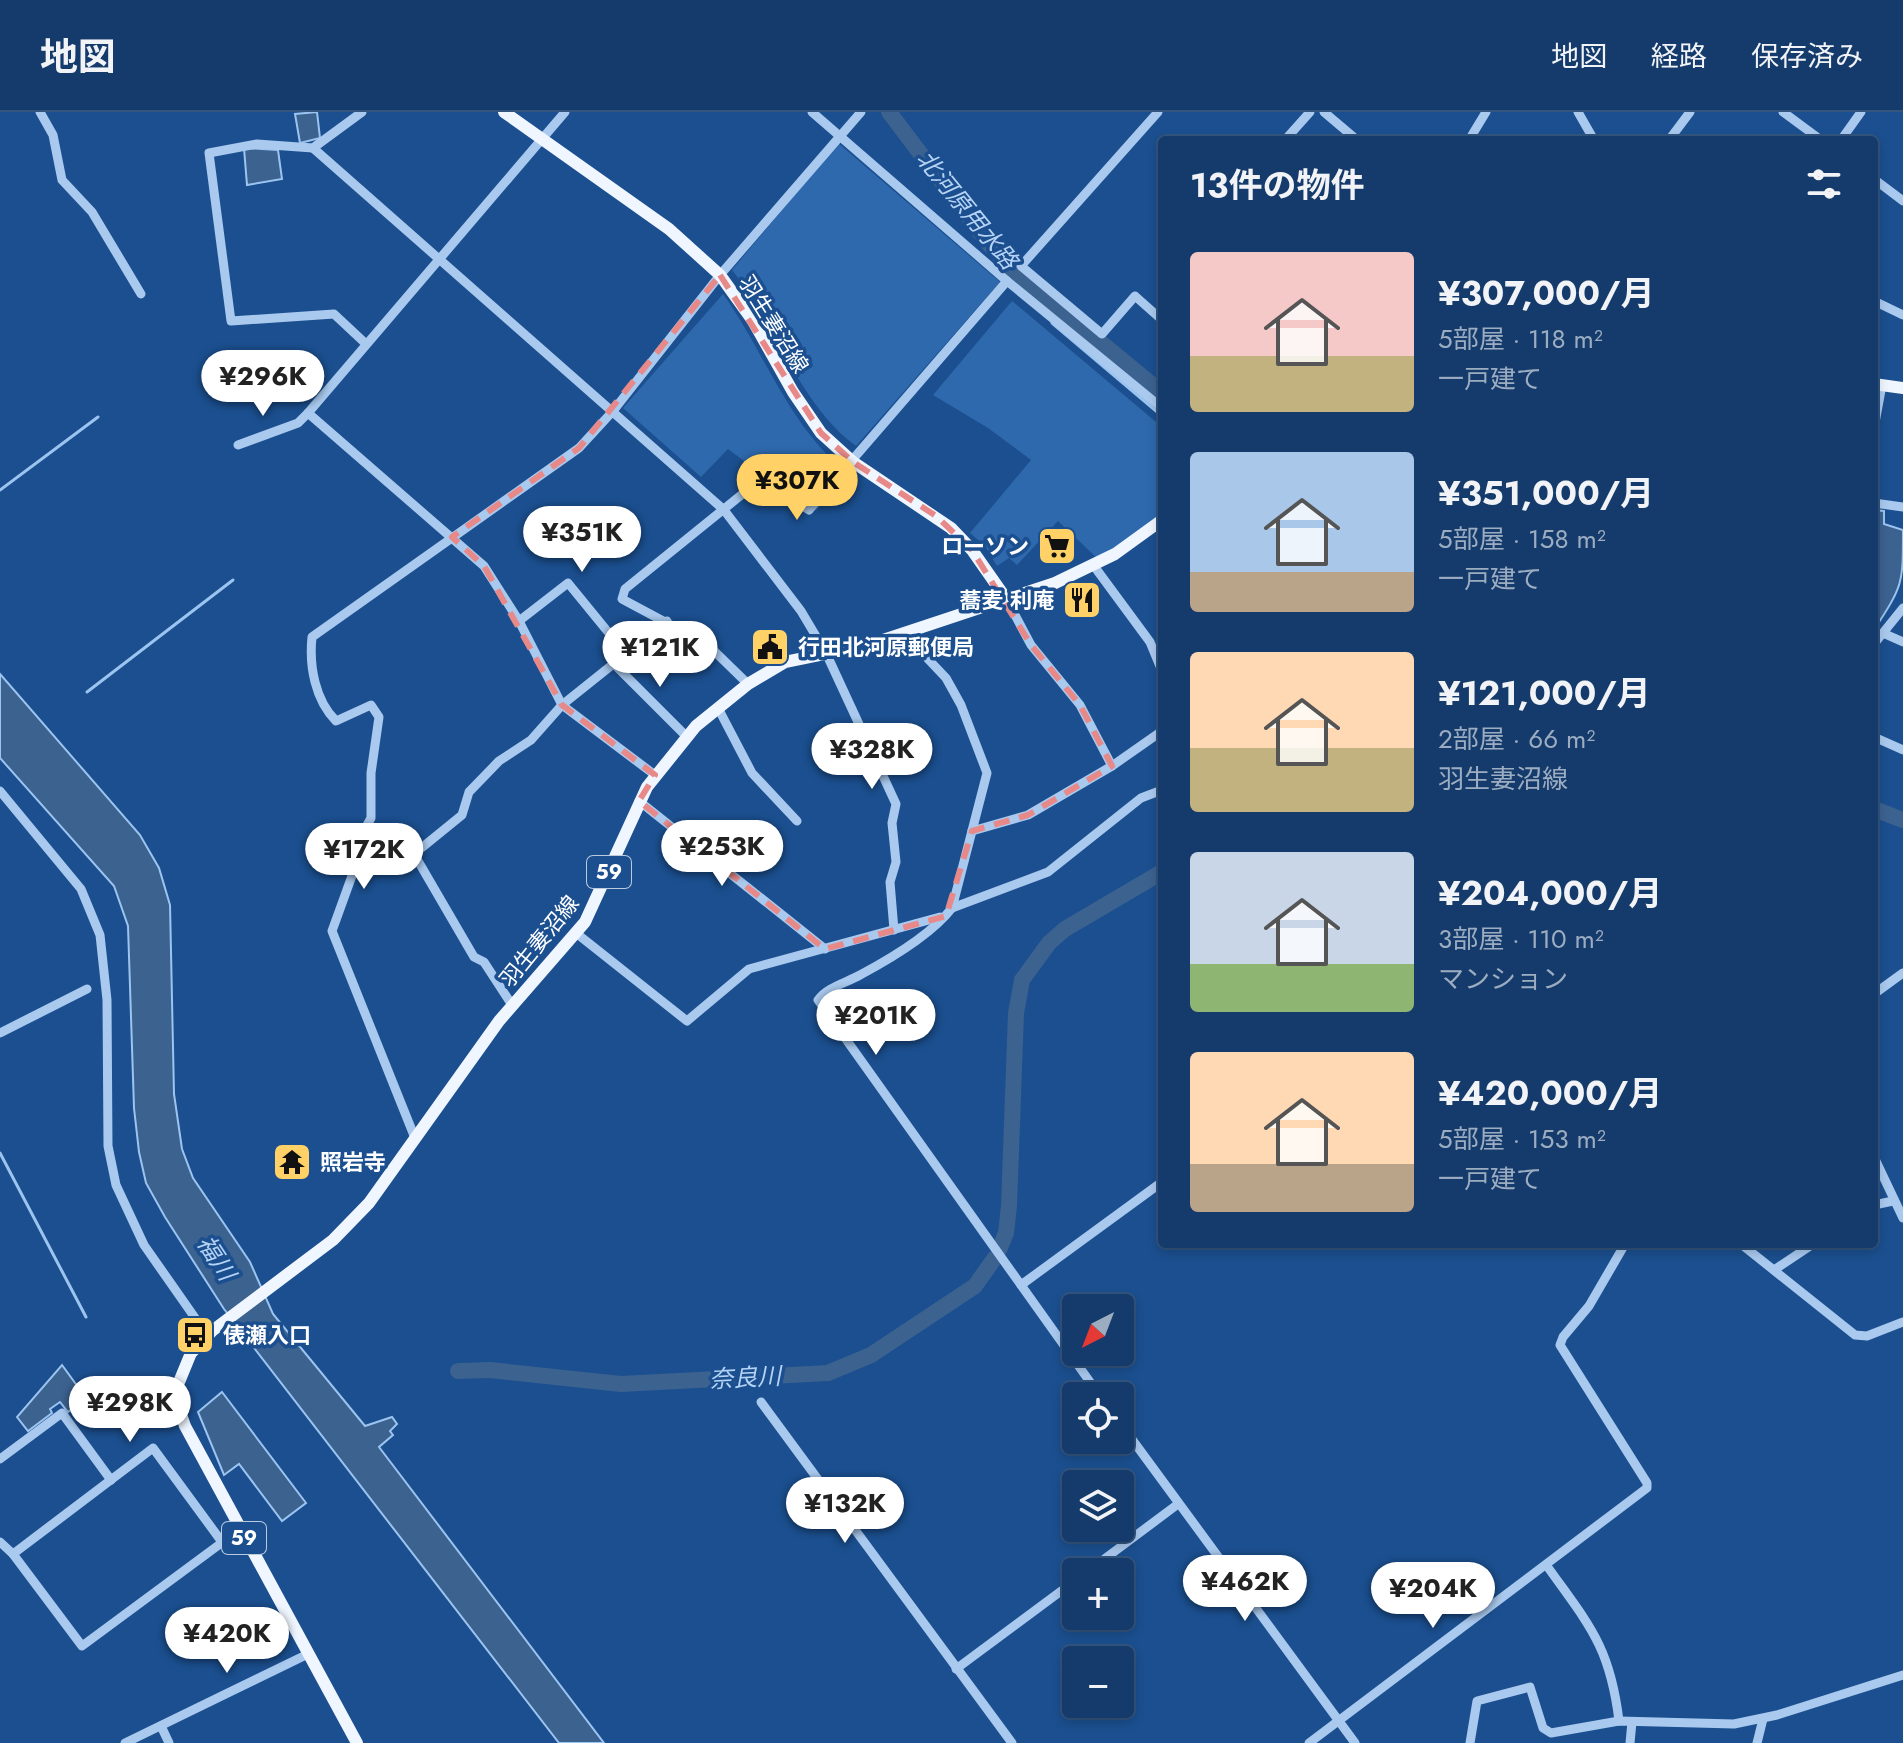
<!DOCTYPE html>
<html lang="ja">
<meta charset="utf-8">
<style>
:root{--surface:#143b6b;--page:#1d4271;--text:#f1f3f6;--muted:#9dadc1;--line:#33557e;--accent:#ffd166}
body{margin:0;font-family:Jost,"Noto Sans JP",sans-serif;background:var(--page);color:var(--text);height:100vh;display:flex;flex-direction:column;font-size:30px;white-space:nowrap}
*{box-sizing:border-box;margin:0}
p{font-size:26px;color:var(--muted)}
.icon{flex:none;width:44px;height:44px;fill:none;stroke:currentColor;stroke-width:2;stroke-linecap:round;stroke-linejoin:round}
.map{position:relative;flex:1;overflow:hidden}
.details{position:absolute;left:1158px;top:24px;width:720px;height:1112px;display:flex;flex-direction:column;background:var(--surface);border-radius:8px;box-shadow:0 4px 12px #0003,0 0 0 2px var(--line)}
.details>*{flex:none}
.needle{width:52px;rotate:222deg}
.tools{position:absolute;left:1062px;top:1182px;display:grid;gap:16px}
.tools a{display:grid;place-items:center;width:72px;height:72px;border-radius:8px;background:var(--surface);box-shadow:0 4px 12px #0003,0 0 0 2px var(--line);font-size:40px}
.price{position:absolute;translate:-50% -68px;padding:0 18px;border-radius:28px;background:#fff;color:#222;font-size:26px;line-height:52px;filter:drop-shadow(0 2px 4px #0008)}
.price::after{content:'';position:absolute;left:50%;top:48px;width:24px;height:18px;margin-left:-12px;background:inherit;clip-path:polygon(0 0,100% 0,50% 100%)}
.price.current{background:var(--accent);color:#111}
ul{padding:0;list-style:none}
li{display:flex;align-items:center;gap:24px;height:200px;padding:0 32px}
li span{display:grid;place-items:center;flex:none;width:224px;height:160px;border-radius:8px;color:#555}
li>.icon{margin-inline-start:auto}
span .icon{width:96px;height:96px;fill:#fffc;stroke-width:1}
li b{font-size:34px}
h2{display:flex;justify-content:space-between;align-items:center;height:96px;padding:0 32px;font-size:34px}
header{display:flex;align-items:center;gap:48px;box-sizing:border-box;height:112px;padding:0 40px;background:var(--surface);border-bottom:2px solid var(--line)}
header strong{font-size:38px}
nav{display:flex;gap:44px;margin-inline-start:auto;font-size:28px}
.map>svg:first-child{display:block}
.green{fill:#2e69ad}
.water{fill:#3c6290;stroke:#9cc4f0;stroke-width:2}
.lines{fill:none;stroke-linecap:round;stroke-linejoin:round}
.stream{stroke:#9cc4f0;stroke-width:3}
.river{stroke:#3c6290;stroke-width:16}
.minor{stroke:#a9c9ee;stroke-width:9}
.major{stroke:#f0f6ff;stroke-width:12}
.marked{fill:none;stroke:#e88989;stroke-width:6;stroke-dasharray:16 10;stroke-linejoin:round}
.labels{text-anchor:middle;stroke-width:7;stroke-linejoin:round;paint-order:stroke}
.shield{fill:#1b4f8f;stroke:#bbcadd;stroke-width:2}
.shield-label{font-size:20px;font-weight:bold;fill:#fff}
.street-label{font-size:22px;fill:#fff;stroke:#1b4f8f}
.poi-label{font-size:22px;font-weight:bold;fill:#fff;stroke:#1b4f8f;text-anchor:start}
.water-label{font-size:24px;font-style:italic;fill:#b5d3f5;stroke:#1b4f8f}
</style>
<header>
<strong>地図</strong>
<nav><a>地図</a><a>経路</a><a>保存済み</a></nav>
</header>
<div class="map">
<svg width="1903" height="1631" viewBox="0 0 1903 1631">
<rect width="100%" height="100%" fill="#1b4f8f"/>
<g class="green">
<path d="M838,31L1000,170L856,334C800,294 775,211 732,158Z"/>
<path d="M723,182C765,240 789,316 847,360L817,398H809L728,337L701,365L623,296Z"/>
<path d="M1012,189L1162,315V402L1098,447L1058,409L1017,453L1009,446L997,454L985,434L970,421L1031,348L988,316L933,283Z"/>
</g>
<g class="water">
<path d="M317,0L320,26L300,31L295,2Z"/>
<path d="M244,36L278,38L282,67L247,73Z"/>
<path d="M1874,398L1884,399V412L1903,418C1903,473 1903,473 1874,518Z"/>
<path d="M0,562L140,723L159,756L170,793L174,982L182,1037L193,1066L250,1150L273,1202L365,1314L392,1305L397,1312L390,1319L393,1323L379,1335L604,1631H559L224,1197L165,1105L146,1071L139,1040L134,996L128,814L114,774L0,646Z"/>
<path d="M62,1253L86,1286L68,1300L60,1290L50,1297L52,1301L28,1319L17,1305Z"/>
<path d="M222,1280L306,1391L282,1409L239,1352L224,1363L198,1300Z"/>
</g>
<g class="lines">
<g class="stream">
<path d="M1052,211L1162,304"/>
<path d="M0,378L98,305"/>
<path d="M87,580L233,468"/>
<path d="M0,1041L86,1205"/>
</g>
<g class="river">
<path d="M889,0L988,131L1013,158L1162,281"/>
<path d="M1874,697L1903,708"/>
<path d="M999,1138L1006,1121L1009,1094L1016,901L1022,868L1049,831L1065,817L1162,760"/>
<path d="M458,1259L490,1258L621,1272L828,1261L871,1243L975,1174L994,1147"/>
</g>
<g class="minor">
<path d="M40,0L53,23L62,68L92,100L141,182"/>
<path d="M362,0L313,36L257,32L209,41L231,209L334,202L365,231"/>
<path d="M565,0L308,301L484,454L519,509L562,593L655,663"/>
<path d="M812,0L1007,169L1162,296"/>
<path d="M1158,0L1021,154L1102,222L1135,184L1162,208"/>
<path d="M1324,0L1357,28"/>
<path d="M1578,0L1594,28"/>
<path d="M1783,0L1821,28"/>
<path d="M1285,28L1310,0"/>
<path d="M1469,28L1486,0"/>
<path d="M1669,28L1690,0"/>
<path d="M1841,28L1861,0"/>
<path d="M313,36L724,398L801,499L826,541L896,692L892,711L896,750L890,770L894,818"/>
<path d="M1874,67L1903,89"/>
<path d="M1874,189L1903,203"/>
<path d="M1874,316L1882,273"/>
<path d="M238,333L298,311L308,301"/>
<path d="M1874,391L1903,395"/>
<path d="M1094,454L1150,530L1162,559"/>
<path d="M519,509L568,471L626,542"/>
<path d="M914,519L928,547L946,566L961,593L987,661L952,796L1048,760L1141,686L1162,678"/>
<path d="M1885,522L1903,530"/>
<path d="M1874,532L1903,496"/>
<path d="M614,552L686,624"/>
<path d="M748,572L708,533L622,487L625,477L761,367L809,398L1007,169"/>
<path d="M718,596L752,661L797,709"/>
<path d="M1874,625L1903,638"/>
<path d="M1112,654L1162,619"/>
<path d="M0,679L81,777L100,823L107,888L108,1034L116,1073L144,1133L207,1223"/>
<path d="M639,689L825,837"/>
<path d="M972,719L1028,703L1112,654L1080,593L1031,533L1007,488"/>
<path d="M952,796C931,823 890,847 860,863C846,871 827,875 818,888L1100,1284"/>
<path d="M576,821L687,909L749,857L940,805"/>
<path d="M1874,882L1903,861"/>
<path d="M512,893L484,850L474,845L414,742L462,703L469,680L499,649L531,628L562,593L667,509"/>
<path d="M0,921L87,877"/>
<path d="M415,1026L332,819L353,761L356,733L371,706V661L379,605L371,593L336,609C315,588 309,554 312,525L579,336L613,299L720,163L861,0"/>
<path d="M1874,1045L1903,1106"/>
<path d="M1874,1093L1893,1089"/>
<path d="M1741,1132L1855,1223L1867,1224L1903,1210"/>
<path d="M1774,1158L1813,1132"/>
<path d="M1021,1173L1162,1070"/>
<path d="M761,1290L1012,1631"/>
<path d="M1120,1311L1355,1631"/>
<path d="M0,1347L62,1301L111,1368"/>
<path d="M0,1430L13,1442L82,1534L239,1418"/>
<path d="M13,1442L153,1336L222,1430"/>
<path d="M1547,1454C1589,1513 1610,1534 1619,1609"/>
<path d="M1087,1460L1178,1392"/>
<path d="M956,1557L1076,1468"/>
<path d="M161,1614L169,1631"/>
<path d="M125,1631L308,1542"/>
<path d="M1309,1631L1647,1376V1371L1560,1233L1563,1225L1589,1194L1625,1132"/>
<path d="M1470,1631L1477,1589L1530,1575L1543,1616L1551,1621L1619,1609L1734,1612L1777,1603L1903,1563"/>
<path d="M1630,1631L1632,1610"/>
<path d="M1757,1631L1763,1607"/>
</g>
<g class="major">
<path d="M504,0L669,117L720,163L753,209L793,280L821,321L853,350L951,416L972,438L1007,488"/>
<path d="M1874,272L1903,276"/>
<path d="M357,1631L185,1314L179,1297L177,1275L191,1241L212,1219L333,1128L369,1091L499,909L585,810L647,675L696,614L748,572L785,550L868,533L1055,471L1115,442L1162,408"/>
</g>
</g>
<path class="marked" d="M720,163L821,321L853,350L936,404L972,438L1031,533L1080,593L1112,654L1028,703L972,719L946,804L825,837L639,689L655,663L562,593L484,454L452,425L579,336Z"/>
<defs>
<symbol id="supermarket-square" viewBox="-11 -11 22 22"><rect x="-9" y="-9" width="18" height="18" rx="4" fill="#ffd166" stroke="#1b4f8f"/><path d="M-6-5.5h2.5l.6 2H6L4.5 2H-2.5L-4.4-4H-6ZM-1.5 3.2a1.3 1.3 0 1 0 .1 0ZM3 3.2a1.3 1.3 0 1 0 .1 0Z" fill="#111"/></symbol>
<symbol id="restaurant-square" viewBox="-11 -11 22 22"><rect x="-9" y="-9" width="18" height="18" rx="4" fill="#ffd166" stroke="#1b4f8f"/><path d="M-5-6h1v4h1v-4h1v4h1v-4h1v5L-1.5 .5V6h-2V.5L-5-1ZM5-6V6H3V1.5H1.5Q1.5-4 5-6Z" fill="#111"/></symbol>
<symbol id="civic-square" viewBox="-11 -11 22 22"><rect x="-9" y="-9" width="18" height="18" rx="4" fill="#ffd166" stroke="#1b4f8f"/><path d="M-.6-6.5H3V-4.5H.6V-3L4-1V1h2V6H-6V1h2V-1L-.6-3ZM-1.2 2.5V6h2.4V2.5Z" fill="#111"/></symbol>
<symbol id="temple-square" viewBox="-11 -11 22 22"><rect x="-9" y="-9" width="18" height="18" rx="4" fill="#ffd166" stroke="#1b4f8f"/><path d="M0-6L5-2H3V0L6.5 2.5H4V6H1.5V3h-3V6H-4V2.5H-6.5L-3 0V-2H-5Z" fill="#111"/></symbol>
<symbol id="bus-square" viewBox="-11 -11 22 22"><rect x="-9" y="-9" width="18" height="18" rx="4" fill="#ffd166" stroke="#1b4f8f"/><path d="M-5-6H5V4H4V6H2V4H-2V6H-4V4H-5ZM-3.5-4V0h7V-4ZM-3.5 1.2v1.5H-2V1.2ZM2 1.2v1.5H3.5V1.2Z" fill="#111"/></symbol>
</defs>
<g fill-rule="evenodd">
<use href="#supermarket-square" x="1035" y="412" width="44" height="44"/>
<use href="#restaurant-square" x="1060" y="466" width="44" height="44"/>
<use href="#civic-square" x="748" y="513" width="44" height="44"/>
<use href="#temple-square" x="270" y="1028" width="44" height="44"/>
<use href="#bus-square" x="173" y="1201" width="44" height="44"/>
</g>
<g class="labels">
<g class="shield">
<rect x="587" y="744" width="44" height="32" rx="6"/>
<rect x="222" y="1410" width="44" height="32" rx="6"/>
</g>
<g class="shield-label">
<text x="609" y="767">59</text>
<text x="244" y="1433">59</text>
</g>
<g class="street-label">
<text transform="translate(774 212) rotate(58)" y="8">羽生妻沼線</text>
<text transform="translate(539 829) rotate(-51)" y="8">羽生妻沼線</text>
</g>
<g class="poi-label">
<text x="1029" y="442" text-anchor="end">ローソン</text>
<text x="1054" y="496" text-anchor="end">蕎麦 利庵</text>
<text x="798" y="543">行田北河原郵便局</text>
<text x="320" y="1058">照岩寺</text>
<text x="223" y="1231">俵瀬入口</text>
</g>
<g class="water-label">
<text transform="translate(967 98) rotate(51)" y="8">北河原用水路</text>
<text transform="translate(216 1146) rotate(57)" y="8">福川</text>
<text transform="translate(745 1266) rotate(-3)" y="8">奈良川</text>
</g>
</g>
</svg>
<div class="tools">
<a><svg class="needle" viewBox="-14 -14 28 28"><path d="M0-13l5 13h-10z" fill="#e53935"/><path d="M0 13l5-13h-10z" fill="#9dadc1"/></svg></a>
<a><svg class="icon" aria-label="locate" viewBox="0 0 24 24"><circle cx="12" cy="12" r="6"/><path d="M12 2v4M12 18v4M2 12h4M18 12h4"/></svg></a>
<a><svg class="icon" aria-label="layers" viewBox="0 0 24 24"><path d="M12 4l9 5-9 5-9-5zM3 14l9 5 9-5"/></svg></a>
<a>+</a>
<a>−</a>
</div>
<b class="price" style="left:263px;top:306px">¥296K</b>
<b class="price current" style="left:797px;top:410px">¥307K</b>
<b class="price" style="left:582px;top:462px">¥351K</b>
<b class="price" style="left:660px;top:577px">¥121K</b>
<b class="price" style="left:872px;top:679px">¥328K</b>
<b class="price" style="left:722px;top:776px">¥253K</b>
<b class="price" style="left:364px;top:779px">¥172K</b>
<b class="price" style="left:876px;top:945px">¥201K</b>
<b class="price" style="left:130px;top:1332px">¥298K</b>
<b class="price" style="left:845px;top:1433px">¥132K</b>
<b class="price" style="left:1245px;top:1511px">¥462K</b>
<b class="price" style="left:1433px;top:1518px">¥204K</b>
<b class="price" style="left:227px;top:1563px">¥420K</b>
<section class="details">
<h2>13件の物件<svg class="icon" aria-label="filters" viewBox="0 0 24 24"><path d="M4 7h16M4 17h16"/><circle cx="9" cy="7" r="2"/><circle cx="15" cy="17" r="2"/></svg></h2>
<ul>
<li><span style="background:linear-gradient(#f6c9c9 65%,#c2b280 0)"><svg class="icon" aria-label="home" viewBox="0 0 24 24"><path d="M3 11l9-7 9 7M6 9v11h12V9"/></svg></span><div><b>¥307,000/月</b><p>5部屋 · 118 m²</p><p>一戸建て</p></div></li>
<li><span style="background:linear-gradient(#a9c7e8 75%,#b9a48a 0)"><svg class="icon" aria-label="home" viewBox="0 0 24 24"><path d="M3 11l9-7 9 7M6 9v11h12V9"/></svg></span><div><b>¥351,000/月</b><p>5部屋 · 158 m²</p><p>一戸建て</p></div></li>
<li><span style="background:linear-gradient(#ffd9b3 60%,#c2b280 0)"><svg class="icon" aria-label="home" viewBox="0 0 24 24"><path d="M3 11l9-7 9 7M6 9v11h12V9"/></svg></span><div><b>¥121,000/月</b><p>2部屋 · 66 m²</p><p>羽生妻沼線</p></div></li>
<li><span style="background:linear-gradient(#c9d6e8 70%,#8fb573 0)"><svg class="icon" aria-label="home" viewBox="0 0 24 24"><path d="M3 11l9-7 9 7M6 9v11h12V9"/></svg></span><div><b>¥204,000/月</b><p>3部屋 · 110 m²</p><p>マンション</p></div></li>
<li><span style="background:linear-gradient(#ffd9b3 70%,#b9a48a 0)"><svg class="icon" aria-label="home" viewBox="0 0 24 24"><path d="M3 11l9-7 9 7M6 9v11h12V9"/></svg></span><div><b>¥420,000/月</b><p>5部屋 · 153 m²</p><p>一戸建て</p></div></li>
</ul>
</section>
</div>
